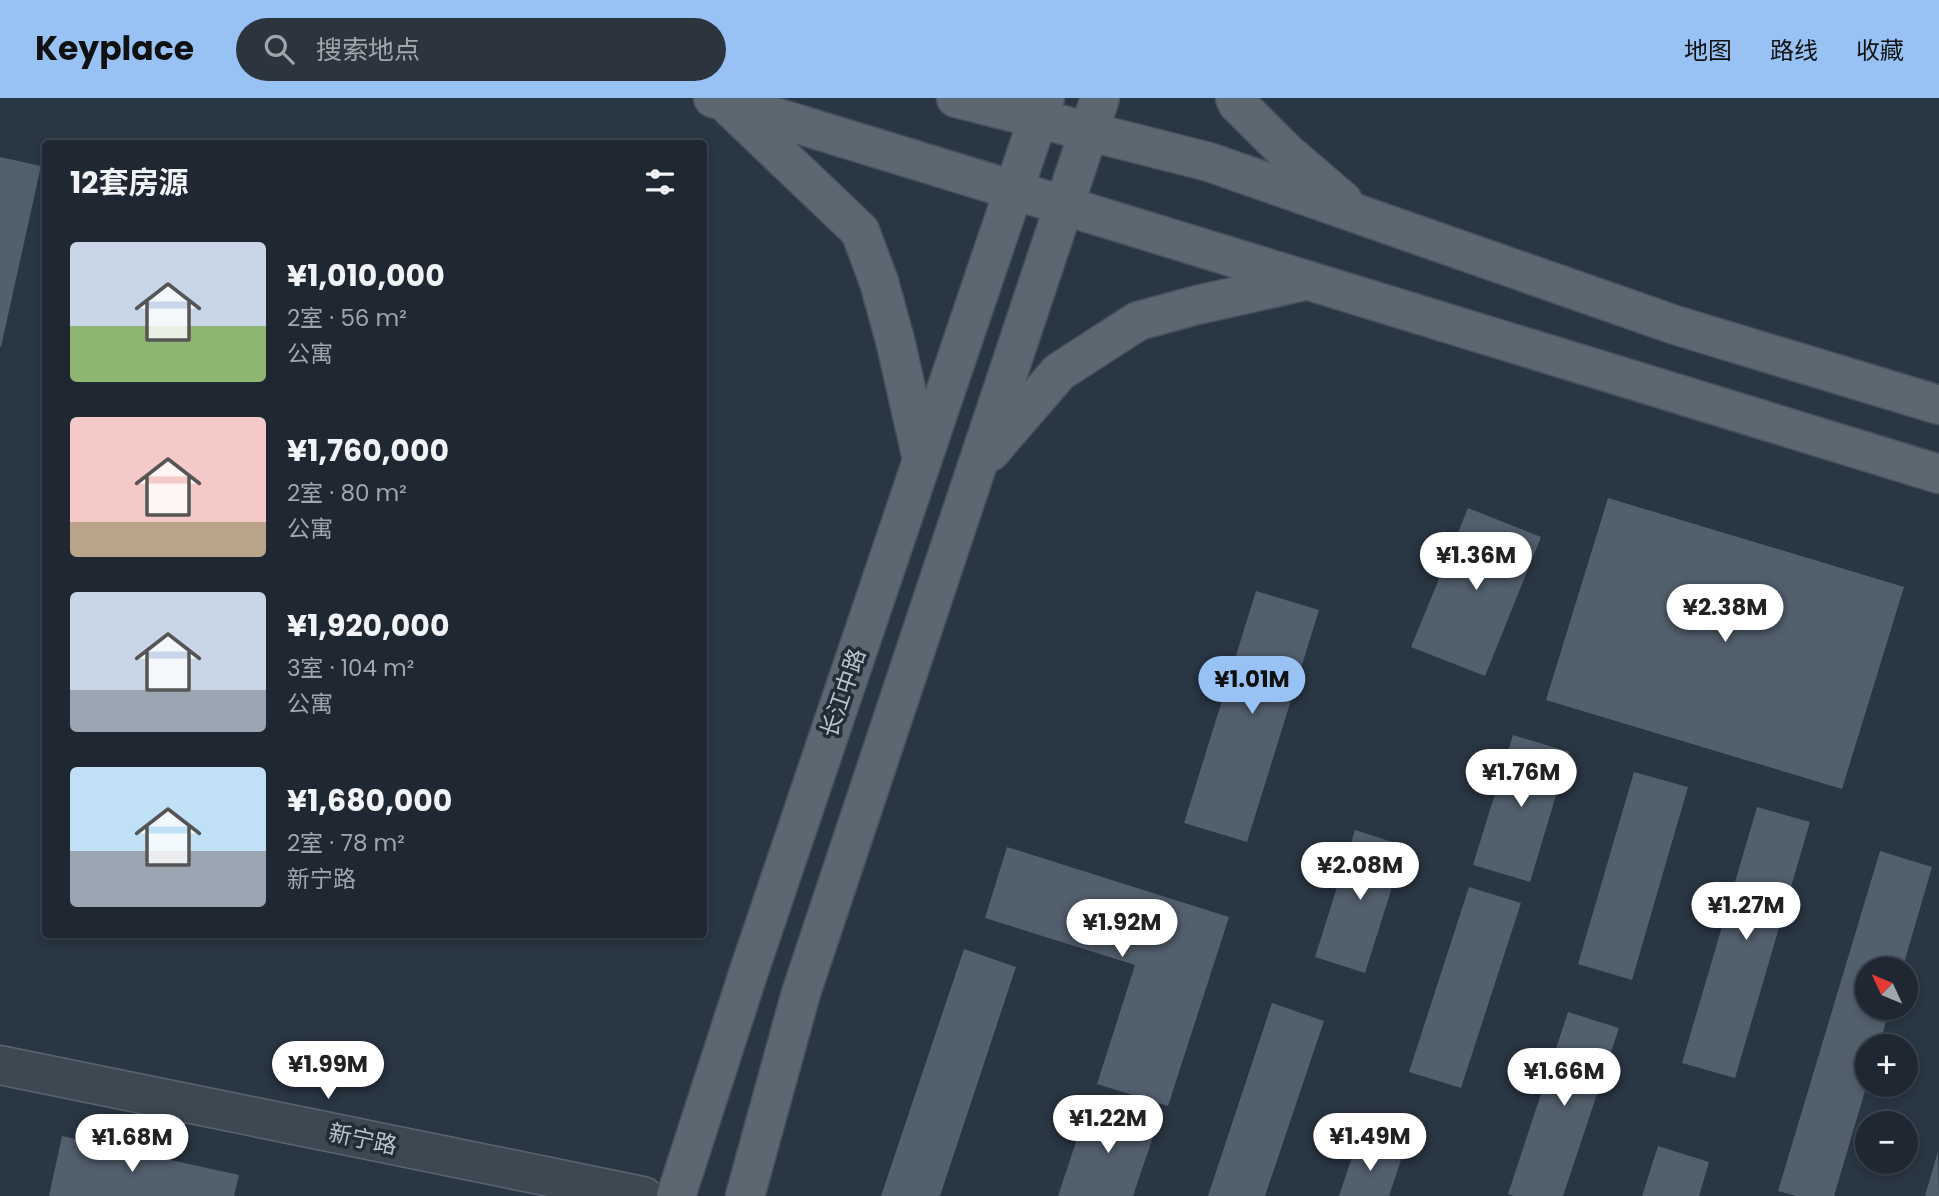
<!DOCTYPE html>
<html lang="zh">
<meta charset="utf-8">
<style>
:root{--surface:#1f2832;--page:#2c343e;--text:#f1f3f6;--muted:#a1a6ac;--line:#3c444d;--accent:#98c2f4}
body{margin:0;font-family:Poppins,"Noto Sans SC",sans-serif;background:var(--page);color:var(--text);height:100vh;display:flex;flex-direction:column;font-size:26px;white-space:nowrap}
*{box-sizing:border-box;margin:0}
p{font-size:23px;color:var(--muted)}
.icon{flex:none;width:38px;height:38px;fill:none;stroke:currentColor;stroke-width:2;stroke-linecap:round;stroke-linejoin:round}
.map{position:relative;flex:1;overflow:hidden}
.panel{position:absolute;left:42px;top:42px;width:665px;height:798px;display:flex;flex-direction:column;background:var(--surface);border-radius:7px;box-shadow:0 4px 10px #0003,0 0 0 2px var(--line)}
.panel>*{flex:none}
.needle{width:46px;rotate:314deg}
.tools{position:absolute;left:1855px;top:859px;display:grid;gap:14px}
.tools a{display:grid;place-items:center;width:63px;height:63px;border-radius:50%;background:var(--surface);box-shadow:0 4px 10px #0003,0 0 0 2px var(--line);font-size:35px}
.price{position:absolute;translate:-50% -60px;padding:0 16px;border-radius:24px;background:#fff;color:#222;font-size:23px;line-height:46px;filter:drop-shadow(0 2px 4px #0008)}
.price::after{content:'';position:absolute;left:50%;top:42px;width:21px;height:16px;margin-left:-10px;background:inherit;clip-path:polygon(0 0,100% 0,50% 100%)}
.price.on{background:var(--accent);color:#111}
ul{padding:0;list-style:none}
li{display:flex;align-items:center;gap:21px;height:175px;padding:0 28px}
li span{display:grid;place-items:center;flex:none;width:196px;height:140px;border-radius:7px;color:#555}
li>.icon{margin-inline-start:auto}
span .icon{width:84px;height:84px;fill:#fffc;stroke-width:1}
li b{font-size:30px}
h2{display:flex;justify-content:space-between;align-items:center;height:84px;padding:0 28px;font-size:30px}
header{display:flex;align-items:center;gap:42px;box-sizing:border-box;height:98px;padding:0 35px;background:var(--accent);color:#111}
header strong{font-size:33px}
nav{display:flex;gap:38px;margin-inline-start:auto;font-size:24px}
.search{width:490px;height:63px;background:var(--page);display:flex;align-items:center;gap:18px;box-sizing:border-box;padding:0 24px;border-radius:38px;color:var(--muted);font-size:26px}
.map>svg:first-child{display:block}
.building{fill:#525f6d}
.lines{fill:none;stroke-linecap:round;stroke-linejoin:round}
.tertiary-casing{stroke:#5c6670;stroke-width:41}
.primary-casing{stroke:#47515c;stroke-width:41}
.tertiary{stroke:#3d4853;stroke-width:38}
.primary{stroke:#5c6772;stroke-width:38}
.labels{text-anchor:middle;stroke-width:7;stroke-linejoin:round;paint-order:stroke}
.street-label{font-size:23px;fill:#bbc3cc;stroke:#222d38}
</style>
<header>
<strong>Keyplace</strong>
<div class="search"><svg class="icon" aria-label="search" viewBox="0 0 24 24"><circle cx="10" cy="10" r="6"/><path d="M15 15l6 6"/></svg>搜索地点</div>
<nav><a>地图</a><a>路线</a><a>收藏</a></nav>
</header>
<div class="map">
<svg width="1939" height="1098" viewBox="0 0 1939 1098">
<rect width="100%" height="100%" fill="#293643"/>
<g class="building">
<path d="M0,59L41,68L1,249H0Z"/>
<path d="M1608,400L1904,489L1842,691L1546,602Z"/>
<path d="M1468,410L1541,439L1485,578L1411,549Z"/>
<path d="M1256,493L1319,512L1247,744L1184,725Z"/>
<path d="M1513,637L1569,654L1530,784L1473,767Z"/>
<path d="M1634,674L1688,689L1632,882L1578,866Z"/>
<path d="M1757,709L1810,724L1735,980L1682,965Z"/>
<path d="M1355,732L1405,748L1365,875L1315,859Z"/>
<path d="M1007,749L1229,819L1168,1008L1097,986L1135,867L985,820Z"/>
<path d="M1880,753L1932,769L1902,872H1867V910H1890L1879,948H1867V986L1834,1098H1796L1778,1093Z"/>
<path d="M1469,789L1521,805L1461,990L1409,974Z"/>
<path d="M964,851L1016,869L940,1098H881Z"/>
<path d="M1272,905L1324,923L1265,1098H1208Z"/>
<path d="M1568,914L1619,930L1563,1098H1513L1508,1096Z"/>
<path d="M1089,1005L1157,1027L1133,1098H1058Z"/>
<path d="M62,1038L239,1077L234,1098H49Z"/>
<path d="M1357,1044L1402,1059L1389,1098H1339Z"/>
<path d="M1658,1048L1709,1064L1699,1098H1642Z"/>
<path d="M1938,1053L1939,1098H1925Z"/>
</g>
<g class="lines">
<defs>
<path id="tertiary" d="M0,967L643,1098"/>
<g id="primary">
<path d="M713,0L1939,376"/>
<path d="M956,0L1209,64L1675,227L1939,307"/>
<path d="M1235,0L1237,5L1286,54L1343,103"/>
<path d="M731,10L860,133L879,184L895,242L922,361"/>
<path d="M990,354L1059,274L1138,223L1197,207L1304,183"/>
<path d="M676,1098L749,873L1045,0"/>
<path d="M745,1098L801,895L1100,0"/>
</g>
</defs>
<use href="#tertiary" class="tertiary-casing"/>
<use href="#primary" class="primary-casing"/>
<use href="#tertiary" class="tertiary"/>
<use href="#primary" class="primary"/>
</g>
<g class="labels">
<g class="street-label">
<text transform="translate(843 595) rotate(-71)" y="8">长江中路</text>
<text transform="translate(363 1041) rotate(12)" y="8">新宁路</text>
</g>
</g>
</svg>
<div class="tools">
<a><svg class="needle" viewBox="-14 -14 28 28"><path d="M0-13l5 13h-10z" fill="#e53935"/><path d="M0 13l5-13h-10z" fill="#a1a6ac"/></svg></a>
<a>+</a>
<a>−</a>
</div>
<b class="price" style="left:1476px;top:494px">¥1.36M</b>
<b class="price" style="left:1725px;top:546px">¥2.38M</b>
<b class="price on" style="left:1252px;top:618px">¥1.01M</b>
<b class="price" style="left:1521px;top:711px">¥1.76M</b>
<b class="price" style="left:1360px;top:804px">¥2.08M</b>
<b class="price" style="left:1746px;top:844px">¥1.27M</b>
<b class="price" style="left:1122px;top:861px">¥1.92M</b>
<b class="price" style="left:328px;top:1003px">¥1.99M</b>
<b class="price" style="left:1564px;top:1010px">¥1.66M</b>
<b class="price" style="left:1108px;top:1057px">¥1.22M</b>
<b class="price" style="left:1370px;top:1075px">¥1.49M</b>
<b class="price" style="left:132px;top:1076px">¥1.68M</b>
<section class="panel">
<h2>12套房源<svg class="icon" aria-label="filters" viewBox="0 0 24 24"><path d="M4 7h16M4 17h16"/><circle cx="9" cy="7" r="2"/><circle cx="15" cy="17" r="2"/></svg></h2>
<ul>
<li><span style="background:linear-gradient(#c9d6e8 60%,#8fb573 0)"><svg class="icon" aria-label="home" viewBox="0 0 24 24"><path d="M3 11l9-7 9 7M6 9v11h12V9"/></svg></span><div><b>¥1,010,000</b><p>2室 · 56 m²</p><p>公寓</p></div></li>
<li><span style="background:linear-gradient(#f6c9c9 75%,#b9a48a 0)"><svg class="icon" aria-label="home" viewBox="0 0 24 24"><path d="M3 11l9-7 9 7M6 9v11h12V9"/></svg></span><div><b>¥1,760,000</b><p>2室 · 80 m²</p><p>公寓</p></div></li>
<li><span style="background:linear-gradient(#c9d6e8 70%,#9aa5b1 0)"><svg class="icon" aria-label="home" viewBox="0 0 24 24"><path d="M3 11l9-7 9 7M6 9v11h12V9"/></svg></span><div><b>¥1,920,000</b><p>3室 · 104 m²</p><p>公寓</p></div></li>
<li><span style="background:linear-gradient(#bfe0f5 60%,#9aa5b1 0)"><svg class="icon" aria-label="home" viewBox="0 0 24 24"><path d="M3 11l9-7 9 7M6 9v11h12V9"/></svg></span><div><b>¥1,680,000</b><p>2室 · 78 m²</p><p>新宁路</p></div></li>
</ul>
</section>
</div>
